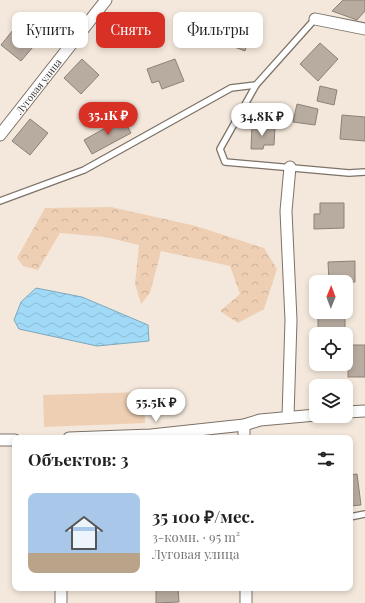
<!DOCTYPE html>
<html lang="ru">
<meta charset="utf-8">
<style>
:root{--surface:#fff;--page:#f6f6f6;--text:#222;--muted:#767676;--accent:#d93025}
body{margin:0;font-family:"Playfair Display",serif;background:var(--page);color:var(--text);height:100vh;display:flex;flex-direction:column;font-size:15px;white-space:nowrap}
*{box-sizing:border-box;margin:0}
p{font-size:13px;color:var(--muted)}
.icon{flex:none;width:22px;height:22px;fill:none;stroke:currentColor;stroke-width:2;stroke-linecap:round;stroke-linejoin:round}
.map{position:relative;flex:1;overflow:hidden}
.details{position:absolute;left:12px;top:435px;width:341px;height:156px;display:flex;flex-direction:column;background:var(--surface);border-radius:8px;box-shadow:0 2px 6px #0003}
.details>*{flex:none}
.guide{position:absolute;left:12px;top:12px;width:341px;height:36px;display:flex;gap:8px}
.needle{width:26px;rotate:1deg}
.controls{position:absolute;left:309px;top:275px;display:grid;gap:8px}
.controls a{display:grid;place-items:center;width:44px;height:44px;border-radius:8px;background:var(--surface);box-shadow:0 2px 6px #0003;font-size:20px}
.price{position:absolute;translate:-50% -34px;padding:0 9px;border-radius:14px;background:#fff;color:#222;font-size:13px;line-height:26px;filter:drop-shadow(0 1px 2px #0008)}
.price::after{content:'';position:absolute;left:50%;top:24px;width:12px;height:9px;margin-left:-6px;background:inherit;clip-path:polygon(0 0,100% 0,50% 100%)}
.price.on{background:var(--accent);color:#fff}
ul{padding:0;list-style:none}
li{display:flex;align-items:center;gap:12px;height:100px;padding:0 16px}
li span{display:grid;place-items:center;flex:none;width:112px;height:80px;border-radius:8px;color:#555}
li>.icon{margin-inline-start:auto}
span .icon{width:48px;height:48px;fill:#fffc;stroke-width:1}
li b{font-size:17px}
h2{display:flex;justify-content:space-between;align-items:center;height:48px;padding:0 16px;font-size:17px}
.tag{padding:0 14px;border-radius:8px;background:var(--surface);box-shadow:0 2px 6px #0003;font-size:14px;line-height:36px}
.tag.on{background:var(--accent);color:#fff}
.map>svg:first-child{display:block}
.green{fill:#eecfb3}
.forest{fill:url(#forest-crowns)}
.water{fill:url(#water-waves);stroke:#80a7ba}
.building{fill:#b8aca1;stroke:#8c8177}
.lines{fill:none;stroke-linecap:round;stroke-linejoin:round}
.service-casing{stroke:#7c7268;stroke-width:8}
.minor-casing{stroke:#7c7268;stroke-width:13}
.service{stroke:#fff;stroke-width:5.5}
.minor{stroke:#fff;stroke-width:11}
.labels{text-anchor:middle;stroke-width:3;stroke-linejoin:round;paint-order:stroke}
.street-label{font-size:10px;fill:#35302c;stroke:#f4e8dc}
</style>
<div class="map">
<svg width="365" height="603" viewBox="0 0 365 603">
<defs>
<pattern id="forest-crowns" width="20" height="18" patternUnits="userSpaceOnUse"><rect width="20" height="18" fill="#eecfb3"/><path d="M2 6a3 3 0 1 1 6 0M12 15a3 3 0 1 1 6 0" fill="none" stroke="#cdb29a"/></pattern>
<pattern id="water-waves" width="16" height="10" patternUnits="userSpaceOnUse"><rect width="16" height="10" fill="#a0daf7"/><path d="M0 5q4-4 8 0t8 0" fill="none" stroke="#8abbd4"/></pattern>
</defs>
<rect width="100%" height="100%" fill="#f4e8dc"/>
<path class="green" d="M144,392L145,423L44,427L43,395Z"/>
<path class="forest" d="M111,207L196,226L264,248L277,269L264,309L238,323L220,311L240,294L230,266L161,251L150,293L141,304L135,284L139,245L105,237L60,233L38,270L23,266L17,258L45,208Z"/>
<path class="water" d="M36,288L82,297L148,325L149,341L97,346L19,329L14,320L21,302Z"/>
<g class="building">
<path d="M343,0H365V11L357,20L332,11Z"/>
<path d="M229,18L253,26L245,51L221,42Z"/>
<path d="M13,30L33,47L21,61L1,45Z"/>
<path d="M320,43L338,59L318,81L300,64Z"/>
<path d="M82,59L99,75L81,94L64,78Z"/>
<path d="M175,59L184,81L162,89L159,81L152,83L147,69Z"/>
<path d="M320,86L337,90L334,105L317,101Z"/>
<path d="M297,104L318,109L315,125L293,122Z"/>
<path d="M342,115L365,117V141L340,139Z"/>
<path d="M123,118L131,133L92,154L84,140Z"/>
<path d="M30,119L48,133L30,155L12,141Z"/>
<path d="M252,126L275,127L274,145H264L263,149H251Z"/>
<path d="M320,203H344V228L314,229V214H320Z"/>
<path d="M355,261V282H329L328,262Z"/>
<rect x="318" y="312" width="27" height="22"/>
<rect x="348" y="345" width="17" height="32"/>
<path d="M357,474L361,505L350,506V475Z"/>
<path d="M156,588H178L179,602L156,603Z"/>
</g>
<g class="lines">
<defs>
<g id="service">
<path d="M256,85L220,149L225,162L349,173L365,172"/>
<path d="M0,201L84,170L231,88L256,85L315,19"/>
<path d="M350,517L365,514"/>
</g>
<g id="minor">
<path d="M315,19L365,29"/>
<path id="s1" d="M0,135L106,0"/>
<path d="M346,412L365,411"/>
<path d="M288,417L291,320L286,211L290,167"/>
<path d="M244,425V438"/>
<path d="M69,438L151,435L244,425L260,420L316,415"/>
<path d="M0,440H15"/>
<path d="M61,588V603"/>
<path d="M246,588V603"/>
</g>
</defs>
<use href="#service" class="service-casing"/>
<use href="#minor" class="minor-casing"/>
<use href="#service" class="service"/>
<use href="#minor" class="minor"/>
</g>
<g class="labels">
<g class="street-label">
<text dy="4" stroke="none"><textPath href="#s1" startOffset="62">Луговая улица</textPath></text>
</g>
</g>
</svg>
<div class="controls">
<a><svg class="needle" viewBox="-14 -14 28 28"><path d="M0-13l5 13h-10z" fill="#e53935"/><path d="M0 13l5-13h-10z" fill="#767676"/></svg></a>
<a><svg class="icon" aria-label="locate" viewBox="0 0 24 24"><circle cx="12" cy="12" r="6"/><path d="M12 2v4M12 18v4M2 12h4M18 12h4"/></svg></a>
<a><svg class="icon" aria-label="layers" viewBox="0 0 24 24"><path d="M12 4l9 5-9 5-9-5zM3 14l9 5 9-5"/></svg></a>
</div>
<b class="price on" style="left:108px;top:136px">35.1K ₽</b>
<b class="price" style="left:262px;top:137px">34.8K ₽</b>
<b class="price" style="left:156px;top:423px">55.5K ₽</b>
<div class="guide">
<a class="tag">Купить</a>
<a class="tag on">Снять</a>
<a class="tag">Фильтры</a>
</div>
<section class="details">
<h2>Объектов: 3<svg class="icon" aria-label="filters" viewBox="0 0 24 24"><path d="M4 7h16M4 17h16"/><circle cx="9" cy="7" r="2"/><circle cx="15" cy="17" r="2"/></svg></h2>
<ul>
<li><span style="background:linear-gradient(#a9c7e8 75%,#b9a48a 0)"><svg class="icon" aria-label="home" viewBox="0 0 24 24"><path d="M3 11l9-7 9 7M6 9v11h12V9"/></svg></span><div><b>35 100 ₽/мес.</b><p>3-комн. · 95 m²</p><p>Луговая улица</p></div></li>
</ul>
</section>
</div>
